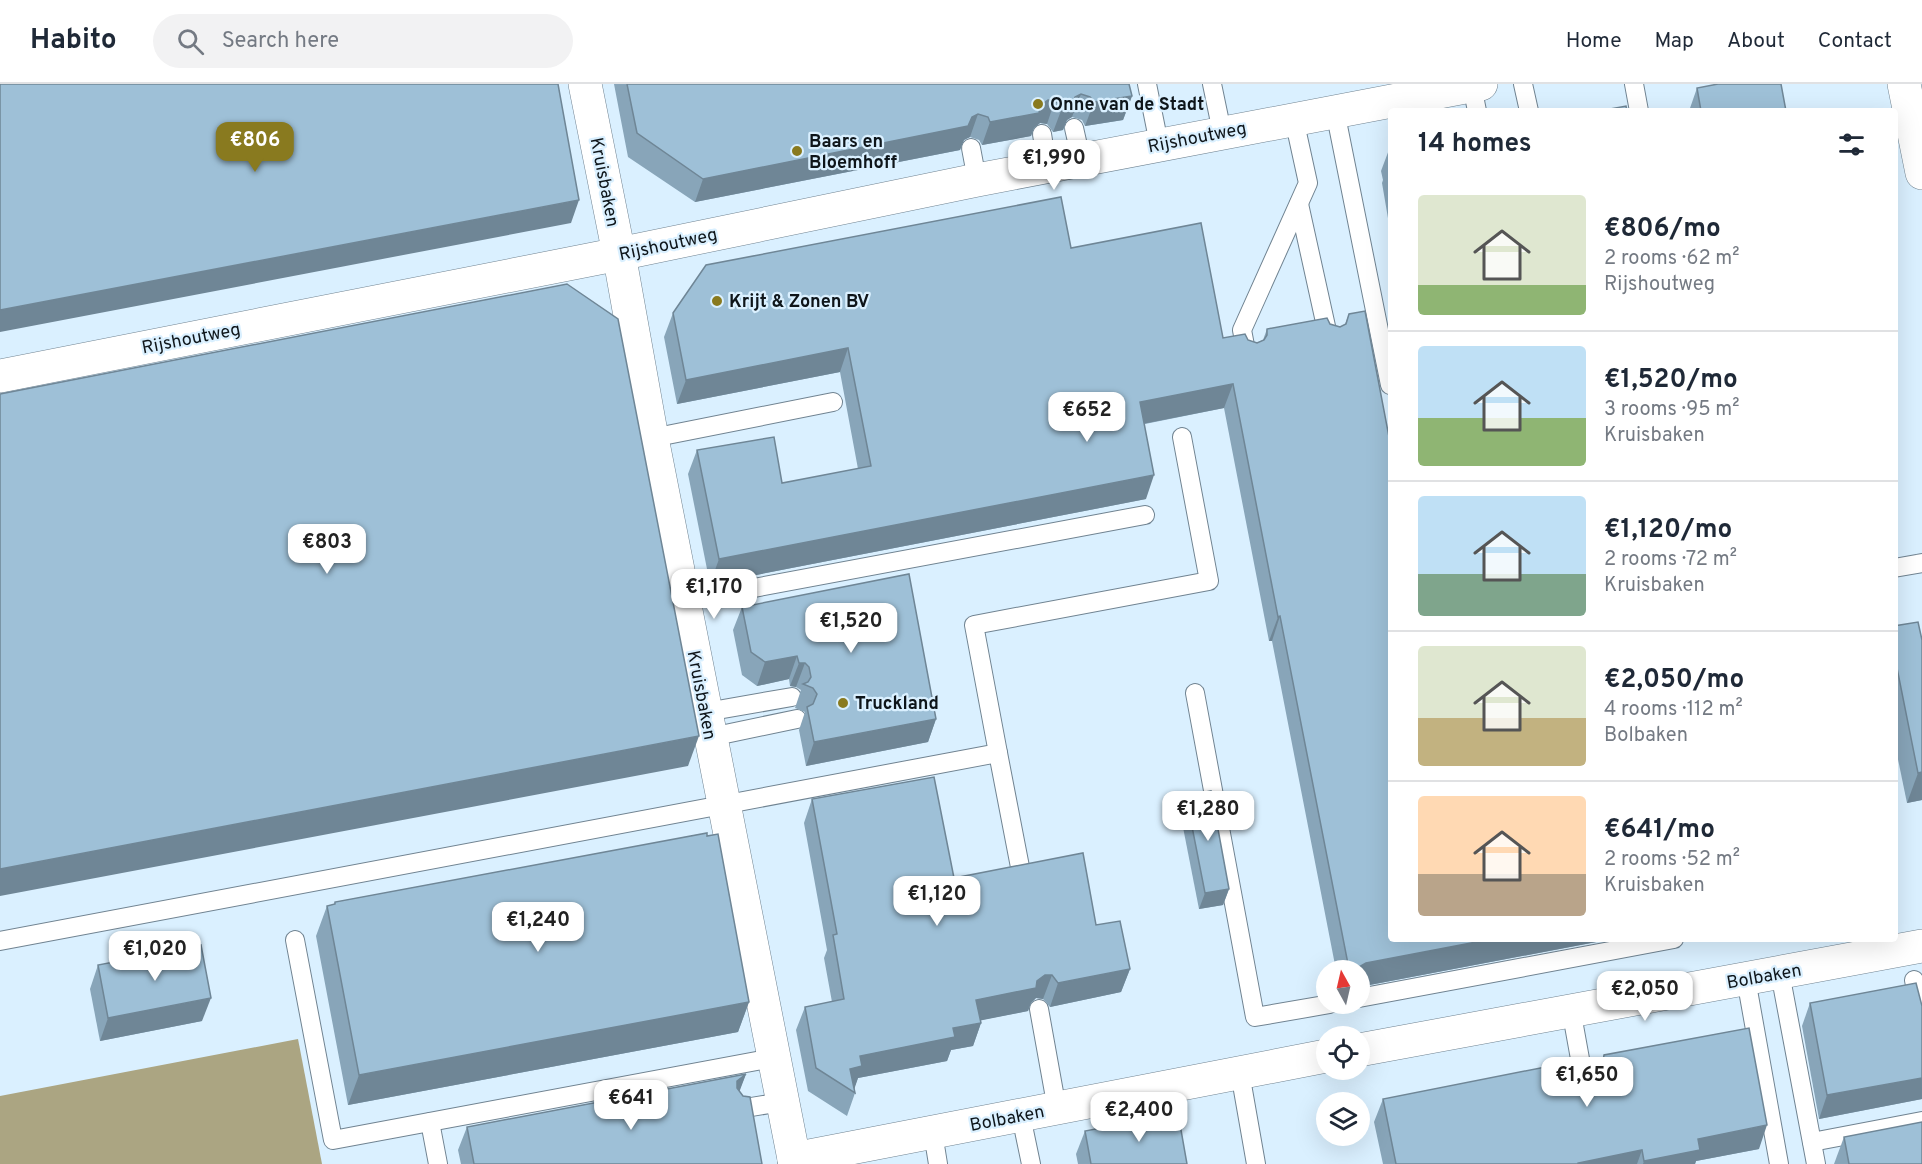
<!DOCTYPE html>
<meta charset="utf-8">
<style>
:root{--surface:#fff;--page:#f2f2f3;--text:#1f2937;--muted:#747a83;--line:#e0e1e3;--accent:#897a1f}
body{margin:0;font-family:Overpass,sans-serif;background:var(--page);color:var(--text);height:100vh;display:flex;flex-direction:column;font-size:22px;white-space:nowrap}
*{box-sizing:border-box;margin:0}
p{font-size:20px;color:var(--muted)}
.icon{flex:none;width:33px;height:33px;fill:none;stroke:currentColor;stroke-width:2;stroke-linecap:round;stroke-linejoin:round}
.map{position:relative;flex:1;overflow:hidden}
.side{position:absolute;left:1388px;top:24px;width:510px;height:834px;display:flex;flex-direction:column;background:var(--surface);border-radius:6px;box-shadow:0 6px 24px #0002}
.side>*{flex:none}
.needle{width:39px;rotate:352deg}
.fabs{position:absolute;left:1316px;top:876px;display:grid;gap:12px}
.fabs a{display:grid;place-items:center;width:54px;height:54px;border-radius:50%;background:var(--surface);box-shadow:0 6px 24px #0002;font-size:30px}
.price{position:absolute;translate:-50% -51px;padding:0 14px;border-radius:12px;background:#fff;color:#222;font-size:20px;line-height:39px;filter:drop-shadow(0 2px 3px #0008)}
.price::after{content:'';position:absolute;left:50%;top:36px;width:18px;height:14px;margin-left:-9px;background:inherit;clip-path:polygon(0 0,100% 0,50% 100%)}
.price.current{background:var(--accent);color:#fff}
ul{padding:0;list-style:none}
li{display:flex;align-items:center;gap:18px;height:150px;padding:0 30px}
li+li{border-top:2px solid var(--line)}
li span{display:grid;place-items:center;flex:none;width:168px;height:120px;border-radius:6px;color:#555}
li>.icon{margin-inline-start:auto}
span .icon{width:72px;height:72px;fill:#fffc;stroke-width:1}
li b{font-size:26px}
h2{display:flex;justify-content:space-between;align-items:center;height:72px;padding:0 30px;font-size:26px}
header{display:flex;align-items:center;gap:36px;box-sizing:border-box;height:84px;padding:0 30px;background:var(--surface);border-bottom:2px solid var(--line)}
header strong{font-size:28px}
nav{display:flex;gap:33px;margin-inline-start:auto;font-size:21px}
.search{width:420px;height:54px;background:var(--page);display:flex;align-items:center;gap:15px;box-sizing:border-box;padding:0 21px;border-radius:33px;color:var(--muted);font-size:22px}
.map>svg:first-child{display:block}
.water{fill:#aba582}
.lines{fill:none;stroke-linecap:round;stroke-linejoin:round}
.service-casing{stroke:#708391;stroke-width:20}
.minor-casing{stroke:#708391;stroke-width:34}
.service{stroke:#fff;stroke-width:18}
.minor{stroke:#fff;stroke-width:33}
.wall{fill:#88a5b9}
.shaded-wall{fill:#6f8696}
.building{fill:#9ec0d7;stroke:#6f8696;stroke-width:1.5}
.poi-dot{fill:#897a1f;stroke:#daf0ff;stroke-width:2}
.labels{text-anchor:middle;stroke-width:4.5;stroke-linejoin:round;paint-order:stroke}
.poi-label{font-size:18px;font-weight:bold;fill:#0e151a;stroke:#daf0ff;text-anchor:start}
.street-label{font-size:18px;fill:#0e151a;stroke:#daf0ff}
</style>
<header>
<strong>Habito</strong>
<div class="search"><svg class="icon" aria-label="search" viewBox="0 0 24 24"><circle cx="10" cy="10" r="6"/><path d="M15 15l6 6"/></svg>Search here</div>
<nav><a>Home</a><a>Map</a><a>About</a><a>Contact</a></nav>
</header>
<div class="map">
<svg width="1922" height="1080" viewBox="0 0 1922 1080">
<rect width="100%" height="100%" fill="#daf0ff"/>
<path class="water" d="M298,955L322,1080H0V1012Z"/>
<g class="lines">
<defs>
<g id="service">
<path d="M1147,0L1159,60"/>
<path d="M1212,0L1222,48"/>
<path d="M1523,0L1529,27"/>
<path d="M1634,0L1639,27"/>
<path d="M1472,2L1477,27"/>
<path d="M1335,27L1390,301"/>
<path d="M1074,44L1081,75"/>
<path d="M1042,50L1047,82"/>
<path d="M971,64L977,96"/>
<path d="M1299,120L1329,256"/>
<path d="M1247,272L1242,246L1308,99L1294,35"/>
<path d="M652,354L833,318"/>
<path d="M1894,484L1922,479"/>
<path d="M684,517L1145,431"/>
<path d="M1195,609L1255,933L1330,920"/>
<path d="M706,628L792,613"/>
<path d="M711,653L797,635"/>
<path d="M998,669L1020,783"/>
<path d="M295,856L333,1056L773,974"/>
<path d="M0,857L998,669L974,541L1209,497L1182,353"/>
<path d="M1780,889L1816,1080"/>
<path d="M1746,895L1779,1080"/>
<path d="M1914,896L1922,938"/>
<path d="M1359,914L1674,855"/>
<path d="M1039,925L1057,1025"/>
<path d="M1571,925L1584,997"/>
<path d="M1240,989L1256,1080"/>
<path d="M739,1025L782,1018"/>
<path d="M1021,1032L1031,1080"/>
<path d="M430,1038L438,1080"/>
<path d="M933,1049L938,1080"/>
<path d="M1812,1058L1922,1037"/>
</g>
<g id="minor">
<path d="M585,0L619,170L652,354L795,1080"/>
<path d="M1904,0L1922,89"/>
<path d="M0,292L619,170L977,96L1481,0"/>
<path d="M1359,966C1546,930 1734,897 1922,862"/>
<path d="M794,1075L1326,972"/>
</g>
</defs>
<use href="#service" class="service-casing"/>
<use href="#minor" class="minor-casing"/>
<use href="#service" class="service"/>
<use href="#minor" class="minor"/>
</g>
<g class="wall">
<path d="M614,0H1129L1132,12L1123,36L1085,42L1082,36L1072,33L1067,36L1063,46L1053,48L1047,40L1040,39L1034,44L1031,52L982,61L979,56L970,53L964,56L960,66L695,118L628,73Z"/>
<path d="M1697,4L1786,27H1689Z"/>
<path d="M1390,63V146L1382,99L1383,96L1381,87Z"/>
<path d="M1071,164L1223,254L1248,256L1257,259L1263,256L1267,245L1330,240L1340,243L1345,240L1349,230L1390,855H1612L1359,903V886H1336L1272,557H1269L1224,324L1145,340L1146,415L710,500L688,390L697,366L782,399L858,385L840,288L677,320L664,253L673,229Z"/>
<path d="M742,523L936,635L928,658L806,682L799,646L805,628L795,624L801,606L796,603L790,602L789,595L757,602L742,591L733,546Z"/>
<path d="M1894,542L1922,556V716L1907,719L1894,656Z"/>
<path d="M1186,712L1229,805L1223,821L1199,825L1180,728Z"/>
<path d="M812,715L954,794L1096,841L1130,885L1121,908L1050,923L1043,915L1036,914L1031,919L1028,927L981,936V939L973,962L951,966L947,977L858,994L854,1004L855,1009L847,1032L808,1007L796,946L805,923L832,918L824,874L827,866L804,739Z"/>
<path d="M335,818L749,918L738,948L348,1021L316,852L327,822L334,821Z"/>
<path d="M98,881L202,937L100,957L90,905Z"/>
<path d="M1810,919L1922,922V1015L1819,1035L1802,942Z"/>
<path d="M1604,971L1759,1065L1696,1077L1695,1080H1383L1374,1038L1383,1015L1588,984H1595L1600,980Z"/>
<path d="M746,990L739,1007L762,1080H461L458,1066L467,1043Z"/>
<path d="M1085,1047L1187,1080H1078L1076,1070Z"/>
<path d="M1844,1053L1922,1080H1834Z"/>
</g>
<g class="shaded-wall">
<path d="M1081,10L1072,33L1067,36L1063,46L1053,48L1062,24L1075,13Z"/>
<path d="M1132,12L1123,36L1085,42L1094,18Z"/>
<path d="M1048,16H1055L1047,40L1040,39L1034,44L1031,52L982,61L990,38L1040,22Z"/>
<path d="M978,30L970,53L964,56L960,66L695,118L703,95L972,33Z"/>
<path d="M579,116L571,139L0,248V226Z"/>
<path d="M848,264L840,288L677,320L686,296Z"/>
<path d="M1233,300L1224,324L1132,342L1140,318Z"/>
<path d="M1154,391L1146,415L710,500L719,475Z"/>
<path d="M1280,532L1272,557H1269L1278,533Z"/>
<path d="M797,572L789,595L757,602L765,578Z"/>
<path d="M799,579H805L796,603L790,602Z"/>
<path d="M936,635L928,658L806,682L814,658Z"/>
<path d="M699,652L688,682L0,812V785Z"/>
<path d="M1922,688V716L1907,719L1918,689Z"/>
<path d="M1229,805L1223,821L1199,825L1205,809Z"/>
<path d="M1492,855H1612L1359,903V886H1349V885L1366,879Z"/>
<path d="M1130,885L1121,908L1050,923L1058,899Z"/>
<path d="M1045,891H1052L1043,915L1036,914L1031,919L1028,927L968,939L976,916L1037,897Z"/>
<path d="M211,914L202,937L100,957L108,934Z"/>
<path d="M749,918L738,948L348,1021L359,991Z"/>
<path d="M981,939L973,962L951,966L947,977L858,994L854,1006L850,985L860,972L953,944Z"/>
<path d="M746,990L737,1014L729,1020L737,997Z"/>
<path d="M1922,994V1015L1819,1035L1827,1011Z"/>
<path d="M1767,1041L1759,1065L1696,1077L1695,1080H1643L1644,1077L1698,1055Z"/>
<path d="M1642,1066L1637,1080H1577L1578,1079Z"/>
</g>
<g class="building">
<path d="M0,0H558L579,116L0,226Z"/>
<path d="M627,0H1129L1132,12L1094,18L1090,13L1081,10L1075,13L1071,23L1062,24L1055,16H1048L1040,22L1039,29L990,38L988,33L978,30L972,33L968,42L703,95L637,49Z"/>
<path d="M1718,0H1781L1786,27H1701L1697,4Z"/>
<path d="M1626,22L1627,27H1599Z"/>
<path d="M1061,113L1071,164L1201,139L1223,254L1245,250L1248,256L1257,259L1264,256L1267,251V245L1327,234L1330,240L1340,243L1346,240L1349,230L1365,227L1390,358V855H1492L1366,879L1359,883L1349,885L1280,532L1278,533L1233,300L1140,318L1154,391L719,475L697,366L774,353L782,399L871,382L848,264L686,296L673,229L706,181Z"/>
<path d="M567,200L618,235L699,652L0,785V310Z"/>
<path d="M909,490L936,635L814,658L807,623L813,620L817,610L813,604L803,600L808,598L811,593L809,583L805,579H799L797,572L765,578L751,568L742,523Z"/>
<path d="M1918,538L1922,556V688L1918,689L1894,569V542Z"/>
<path d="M934,693L954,794L1083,769L1096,841L1120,837L1130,885L1058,899L1052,891H1045L1037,897L1036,904L976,916L981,939L953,944L955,953L860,972L862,982L850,985L855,1009L816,984L805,923L844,915L833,851L837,850L812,715Z"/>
<path d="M1211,707L1229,805L1205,809L1186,712Z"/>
<path d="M707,749V752L718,750L749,918L359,991L327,822L335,820V818Z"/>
<path d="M201,861L211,914L108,934L98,881Z"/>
<path d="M1916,899L1922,922V994L1827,1011L1810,919Z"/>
<path d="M1749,944L1767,1041L1698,1055L1700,1066L1644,1077L1642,1066L1578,1079V1080H1396L1383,1015L1581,976L1588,984H1595L1603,978L1604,971Z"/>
<path d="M746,990L737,997V1004L743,1012L750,1013L762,1080H474L467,1043Z"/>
<path d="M1178,1029L1187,1080H1091L1085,1047Z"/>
<path d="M1922,1038V1080H1849L1844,1053Z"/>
</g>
<g class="poi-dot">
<circle cx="1038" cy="20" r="6"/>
<circle cx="797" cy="67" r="6"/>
<circle cx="717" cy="217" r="6"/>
<circle cx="843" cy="619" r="6"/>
</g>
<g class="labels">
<g class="poi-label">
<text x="1050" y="26">Onne van de Stadt</text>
<text x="809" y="63">Baars en<tspan x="809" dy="21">Bloemhoff</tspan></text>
<text x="729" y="223">Krijt &amp; Zonen BV</text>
<text x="855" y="625">Truckland</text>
</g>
<g class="street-label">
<text transform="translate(1197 53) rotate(-11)" y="6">Rijshoutweg</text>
<text transform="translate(605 98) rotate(79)" y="6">Kruisbaken</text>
<text transform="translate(668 160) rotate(-12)" y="6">Rijshoutweg</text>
<text transform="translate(191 254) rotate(-11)" y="6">Rijshoutweg</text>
<text transform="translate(702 611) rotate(79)" y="6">Kruisbaken</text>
<text transform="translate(1764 892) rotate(-10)" y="6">Bolbaken</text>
<text transform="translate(1007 1034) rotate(-11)" y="6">Bolbaken</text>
</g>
</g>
</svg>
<div class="fabs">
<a><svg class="needle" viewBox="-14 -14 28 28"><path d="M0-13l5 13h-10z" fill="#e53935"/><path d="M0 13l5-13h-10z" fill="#747a83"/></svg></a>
<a><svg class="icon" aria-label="locate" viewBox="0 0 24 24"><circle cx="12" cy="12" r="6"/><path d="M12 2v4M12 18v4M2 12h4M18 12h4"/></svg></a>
<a><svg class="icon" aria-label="layers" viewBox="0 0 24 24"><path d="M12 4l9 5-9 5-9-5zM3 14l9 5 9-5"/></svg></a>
</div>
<b class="price current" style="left:255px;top:89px">€806</b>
<b class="price" style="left:1054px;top:107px">€1,990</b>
<b class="price" style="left:1087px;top:359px">€652</b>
<b class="price" style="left:327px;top:491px">€803</b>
<b class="price" style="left:714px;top:536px">€1,170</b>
<b class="price" style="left:851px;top:570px">€1,520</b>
<b class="price" style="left:1208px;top:758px">€1,280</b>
<b class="price" style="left:937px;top:843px">€1,120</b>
<b class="price" style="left:538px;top:869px">€1,240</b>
<b class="price" style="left:155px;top:898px">€1,020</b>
<b class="price" style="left:1645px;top:938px">€2,050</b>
<b class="price" style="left:1587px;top:1024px">€1,650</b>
<b class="price" style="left:631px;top:1047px">€641</b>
<b class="price" style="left:1139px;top:1059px">€2,400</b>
<section class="side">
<h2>14 homes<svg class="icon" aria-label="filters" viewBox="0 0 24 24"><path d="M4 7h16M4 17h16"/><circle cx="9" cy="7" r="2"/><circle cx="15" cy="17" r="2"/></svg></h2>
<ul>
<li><span style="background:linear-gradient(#dfe7d0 75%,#8fb573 0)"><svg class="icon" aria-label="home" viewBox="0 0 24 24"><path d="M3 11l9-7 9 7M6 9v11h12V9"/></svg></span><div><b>€806/mo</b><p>2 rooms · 62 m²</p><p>Rijshoutweg</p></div></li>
<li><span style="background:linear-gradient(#bfe0f5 60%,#8fb573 0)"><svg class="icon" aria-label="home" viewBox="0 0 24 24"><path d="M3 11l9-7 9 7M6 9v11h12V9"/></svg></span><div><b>€1,520/mo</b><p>3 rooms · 95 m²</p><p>Kruisbaken</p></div></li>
<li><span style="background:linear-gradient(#bfe0f5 65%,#7fa58c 0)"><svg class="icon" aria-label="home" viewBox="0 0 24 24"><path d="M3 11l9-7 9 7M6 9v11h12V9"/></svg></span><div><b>€1,120/mo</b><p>2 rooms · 72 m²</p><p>Kruisbaken</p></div></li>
<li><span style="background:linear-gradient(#dfe7d0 60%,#c2b280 0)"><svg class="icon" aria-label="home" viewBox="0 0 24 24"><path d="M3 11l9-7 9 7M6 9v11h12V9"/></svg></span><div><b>€2,050/mo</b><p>4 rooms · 112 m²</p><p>Bolbaken</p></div></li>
<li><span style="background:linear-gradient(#ffd9b3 65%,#b9a48a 0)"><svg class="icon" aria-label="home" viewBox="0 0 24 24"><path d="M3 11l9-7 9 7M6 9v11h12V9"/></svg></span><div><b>€641/mo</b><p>2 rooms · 52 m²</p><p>Kruisbaken</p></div></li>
</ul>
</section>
</div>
